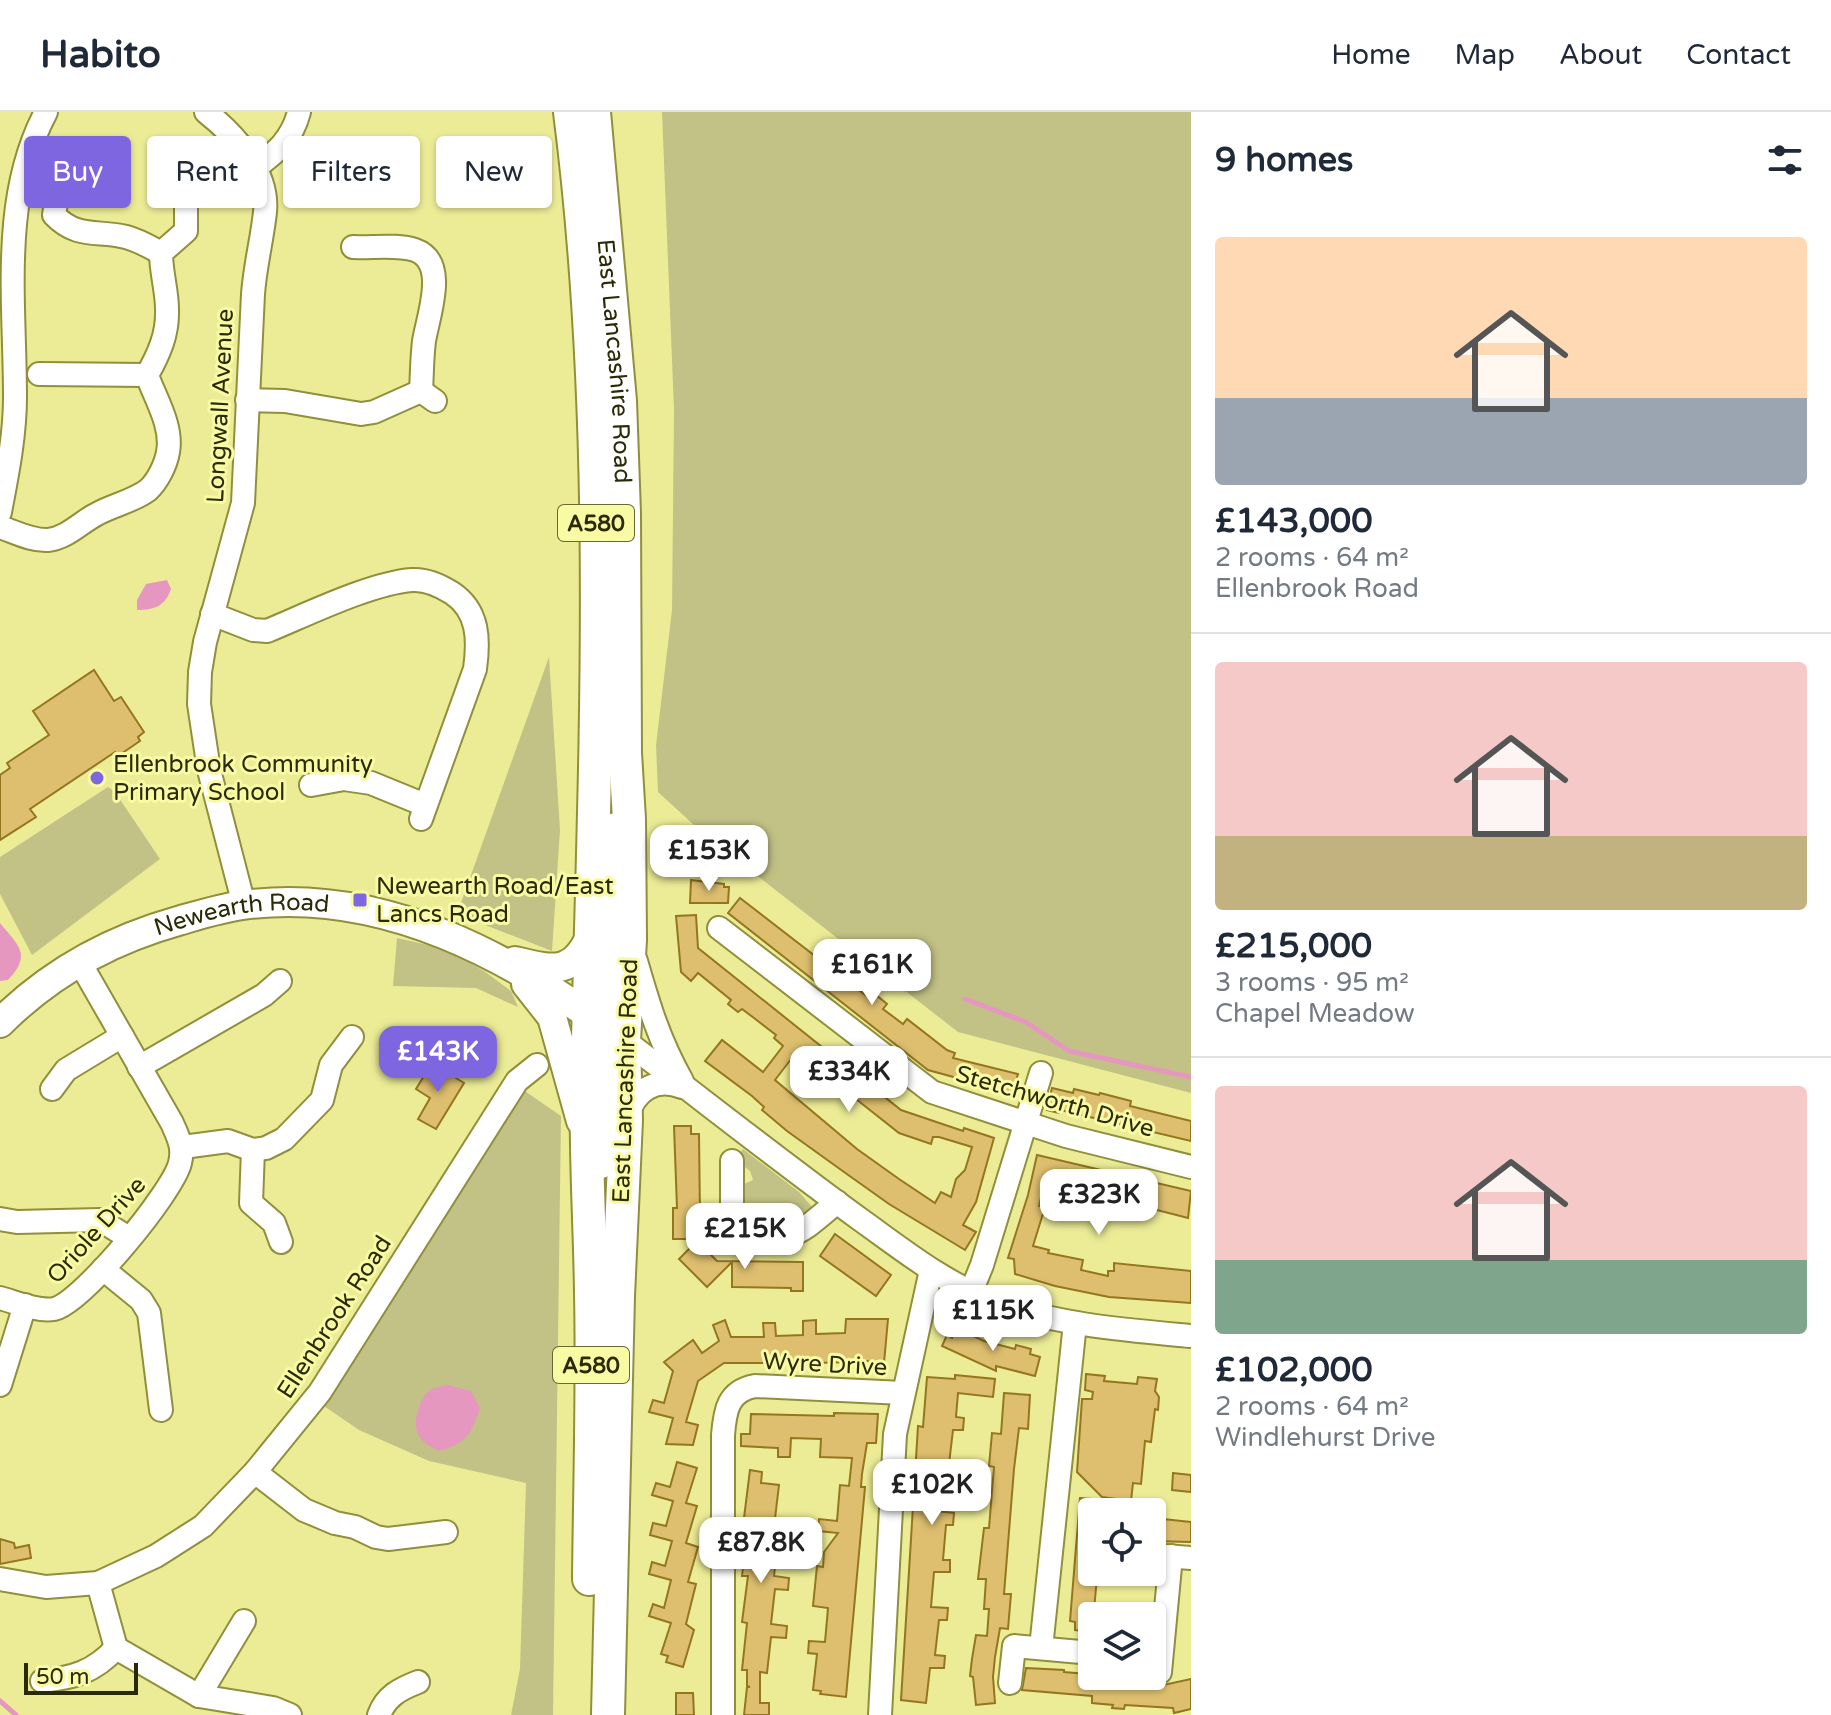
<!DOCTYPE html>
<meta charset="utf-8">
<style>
:root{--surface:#fff;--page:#f2f2f3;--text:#1f2937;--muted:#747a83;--line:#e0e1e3;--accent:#7e66e1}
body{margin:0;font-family:"Varela Round",sans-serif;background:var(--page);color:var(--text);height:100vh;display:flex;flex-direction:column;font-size:30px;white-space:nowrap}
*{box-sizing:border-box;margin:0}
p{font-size:26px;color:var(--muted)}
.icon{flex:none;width:44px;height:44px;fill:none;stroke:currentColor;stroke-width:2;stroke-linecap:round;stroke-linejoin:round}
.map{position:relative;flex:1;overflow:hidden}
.panel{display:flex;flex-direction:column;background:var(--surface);width:640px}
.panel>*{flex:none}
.hud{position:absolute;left:24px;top:24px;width:760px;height:72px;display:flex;gap:16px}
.controls{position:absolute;left:1078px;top:1386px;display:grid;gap:16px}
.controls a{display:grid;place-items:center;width:88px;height:88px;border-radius:8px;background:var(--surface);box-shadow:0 2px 6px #0004;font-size:40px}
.scale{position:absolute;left:24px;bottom:20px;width:114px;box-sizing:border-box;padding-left:8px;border:4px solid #2b2a06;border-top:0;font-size:22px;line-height:28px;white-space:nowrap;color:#2b2a06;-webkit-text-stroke:6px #f9faa4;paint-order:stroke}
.price{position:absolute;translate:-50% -68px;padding:0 18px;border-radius:16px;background:#fff;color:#222;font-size:26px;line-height:52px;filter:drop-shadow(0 2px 4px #0008)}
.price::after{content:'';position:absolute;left:50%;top:48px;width:24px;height:18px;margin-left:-12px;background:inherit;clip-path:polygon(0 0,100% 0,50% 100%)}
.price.selected{background:var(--accent);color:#fff}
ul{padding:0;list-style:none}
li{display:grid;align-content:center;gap:16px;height:424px;padding:0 24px}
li+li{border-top:2px solid var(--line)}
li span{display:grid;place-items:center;height:248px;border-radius:8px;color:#555}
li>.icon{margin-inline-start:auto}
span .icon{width:144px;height:144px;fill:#fffc;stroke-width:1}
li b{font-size:34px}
h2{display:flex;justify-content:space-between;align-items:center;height:96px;padding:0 24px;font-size:34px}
.tag{padding:0 28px;border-radius:8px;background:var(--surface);box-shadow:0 2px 6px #0004;font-size:28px;line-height:72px}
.tag.selected{background:var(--accent);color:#fff}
header{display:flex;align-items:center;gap:48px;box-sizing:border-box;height:112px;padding:0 40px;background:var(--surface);border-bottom:2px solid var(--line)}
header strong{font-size:38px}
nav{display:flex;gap:44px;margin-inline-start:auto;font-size:28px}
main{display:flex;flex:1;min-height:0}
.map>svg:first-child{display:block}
.green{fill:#c2c286}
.water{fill:#e697bf}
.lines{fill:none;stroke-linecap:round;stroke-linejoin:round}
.stream{stroke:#e697bf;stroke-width:5}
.building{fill:#debf6f;stroke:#94761f;stroke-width:2;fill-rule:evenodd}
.minor-casing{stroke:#908f3b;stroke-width:26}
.major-casing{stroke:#908f3b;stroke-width:32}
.highway-casing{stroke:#908f3b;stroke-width:36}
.minor{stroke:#fff;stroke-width:22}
.major{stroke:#fff;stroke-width:28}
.highway{stroke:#fff;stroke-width:32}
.poi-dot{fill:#7e66e1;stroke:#f9faa4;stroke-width:3}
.labels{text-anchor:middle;stroke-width:6;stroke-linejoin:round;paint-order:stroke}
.shield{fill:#f9faa4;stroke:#696835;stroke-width:2}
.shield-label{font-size:22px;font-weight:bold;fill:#2b2a06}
.street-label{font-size:24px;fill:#2b2a06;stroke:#f9faa4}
.poi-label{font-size:24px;fill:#2b2a06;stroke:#f9faa4;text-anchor:start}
</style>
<header>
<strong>Habito</strong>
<nav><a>Home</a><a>Map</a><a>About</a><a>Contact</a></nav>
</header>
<main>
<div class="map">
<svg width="1191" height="1603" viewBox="0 0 1191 1603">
<rect width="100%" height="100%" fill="#ecec97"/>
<g class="green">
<path d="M662,0H1191V981L958,920L706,724L658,680L656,633L672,498L674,298Z"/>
<path d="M549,545L560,718L552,839L457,802Z"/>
<path d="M108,675L115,680L160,747L32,843L0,782V745Z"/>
<path d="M397,826L446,837L484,859L511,879L518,895L476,876L393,874Z"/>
<path d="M519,975L561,1004L553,1603H511L520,1557L526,1371L429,1349L359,1318L321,1292Z"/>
<path d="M743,1037L799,1080L814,1097L790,1118C750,1114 747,1117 737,1075L753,1068L750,1059L736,1048Z"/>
</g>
<g class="water">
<path d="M167,468L171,477C165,494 155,498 137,498V488L146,472Z"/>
<path d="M0,811C19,834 32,843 8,868L0,869Z"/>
<path d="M448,1273L471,1279L480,1296C471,1322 467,1331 439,1339C434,1336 426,1333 422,1328C410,1316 418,1289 429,1279C434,1275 442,1274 448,1273Z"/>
</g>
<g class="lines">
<g class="stream">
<path d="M965,887L1026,910L1069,939L1191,965"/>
<path d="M0,1589L16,1603"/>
</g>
</g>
<g class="building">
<path d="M94,558L114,589L121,585L144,620L138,625L140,629L118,644L115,640L30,697L36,705L0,728V663L10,656L7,651L49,623L33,599Z"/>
<path d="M691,768L724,772V775H729L728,791H690Z"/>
<path d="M740,786L872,888L876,883L887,892L883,897L903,912L907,907L947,938L955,941L953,946L1018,962L1012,981L928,958L728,801Z"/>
<path d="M696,803L698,836L901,998L963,1019L964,1016L994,1026L976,1090L963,1113L976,1120L965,1138L889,1092L844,1060L787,1019L762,998L764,995L752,984L705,949L722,928L763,960L783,934L774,926L776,923L754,906L742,897L738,900L728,892L731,888L698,861L691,869L681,860L676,804ZM795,942L832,968L829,971L853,990L856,987L899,1021L931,1032L933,1025H939L972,1035L965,1058L956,1067L951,1085L941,1080L935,1091L899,1067L857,1037L775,968Z"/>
<path d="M432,951L464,971L436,1017L418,1007L430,986L416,977Z"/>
<path d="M1052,976L1073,981L1074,977L1099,983L1100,981L1131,989L1130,994L1191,1009V1029L1060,998L1059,1001L1047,998Z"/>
<path d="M674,1014H691V1022H699L700,1104H698V1127H673V1096H677Z"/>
<path d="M1037,1043L1191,1079L1188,1106L1118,1088L1119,1085L1066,1070L1065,1075L1045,1070L1039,1094L1045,1095L1033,1134L1049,1138L1048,1141L1083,1148L1081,1158L1108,1164V1159H1114V1151L1191,1159V1191L1109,1185L1055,1174L1015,1162L1014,1147L1008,1146L1028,1083Z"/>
<path d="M835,1122L891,1163L876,1184L820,1144Z"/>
<path d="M697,1129L717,1149L803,1150V1179H791V1176L732,1175V1150L707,1175L679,1147Z"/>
<path d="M846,1207H888L884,1251L849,1247V1250L815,1251H724L698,1269L686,1310L698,1313L693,1333L666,1332L673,1306L649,1300L653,1288L664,1291L673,1259L664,1250L693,1228L702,1241L719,1229L713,1213L725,1208L731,1225H764L763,1211H775L776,1224L803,1223V1209L816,1208V1222L845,1221Z"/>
<path d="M956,1216L984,1229L1015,1237L1016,1233L1031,1237L1030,1242L1040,1245L1035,1264L996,1254V1259L942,1234L947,1223L952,1226Z"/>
<path d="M1086,1262L1105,1264L1104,1269L1137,1272L1138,1265L1157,1267L1155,1279L1159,1285L1158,1298L1155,1297L1151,1330L1145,1329L1141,1372L1133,1371L1131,1389L1102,1385L1077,1360L1082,1287H1092L1093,1280L1085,1278Z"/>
<path d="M955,1263L995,1267L993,1285L958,1281L956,1305L964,1306L963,1318H953L949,1352L957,1353L956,1365L940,1364L937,1399L954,1401L953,1413H946L943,1448H950V1460H934L931,1495L948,1496L947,1508H939L935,1543L945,1544L944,1556H930L926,1591L901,1588L918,1314L923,1315L927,1265L955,1267Z"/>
<path d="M1004,1281L1030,1283L1028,1317L1019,1316L1014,1357L1004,1482H1011L1008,1517L1000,1516L995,1545L993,1565L995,1591L976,1593L973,1565L970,1564L972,1547L976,1523L987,1524L989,1497H984L986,1467H978L984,1416H989L994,1355L989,1354L992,1321L1001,1322Z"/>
<path d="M834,1301L878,1302L876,1331H867L862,1362L861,1375H865L846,1585L820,1582L821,1579L813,1578L817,1542L808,1541L809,1529L825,1530L828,1496L813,1494L817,1454L823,1455L824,1440L838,1421L818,1419L819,1407L837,1409L840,1373L849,1374L852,1346L820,1345L821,1327L791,1326L790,1345H778V1336L741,1334V1322H750L751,1302L834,1304Z"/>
<path d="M677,1350L697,1356L686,1391L697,1394L686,1431L698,1435L688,1470L696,1472L686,1512L694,1518L683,1555L666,1550L668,1544L661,1542L671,1511L649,1504L653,1492L664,1496L671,1468L649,1462L652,1450L665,1454L672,1429L650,1423L653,1411L666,1414L673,1389L652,1383L656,1371L670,1375Z"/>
<path d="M750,1358L762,1360L761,1371L779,1373L774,1415L788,1416L787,1429L778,1428L774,1464L789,1466L788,1478L775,1477L771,1512L787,1514L786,1526L771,1525L767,1561L760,1560V1591H769V1603H744L747,1575H750L747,1574V1558H742L747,1511L742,1510L748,1464H742L748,1415L743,1414Z"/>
<path d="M1173,1361L1191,1363V1380L1172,1378Z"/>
<path d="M1080,1386L1103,1388L1102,1400H1092V1460H1096L1097,1465L1092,1520L1075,1518V1510L1070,1509Z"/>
<path d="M1163,1407L1191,1410V1430L1152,1429V1411L1162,1412Z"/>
<path d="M0,1427L14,1431L15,1436L29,1433L31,1446L0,1452Z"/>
<path d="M1026,1556L1064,1558V1560L1111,1564V1568L1159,1574L1191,1567V1597L1174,1601L1173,1596L1125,1593L1124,1597L1112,1596L1113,1593L1092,1591V1584L1022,1578Z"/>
<path d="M676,1581H693L694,1603H676Z"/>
</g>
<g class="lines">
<defs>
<g id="minor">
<path d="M206,0C235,23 269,60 265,100C262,128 255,154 253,182L243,391L205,530L200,560L199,592L209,658L244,793"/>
<path d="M255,56C277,40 292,27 299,0"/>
<path d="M57,85L54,103C77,127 97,118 126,125C138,128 150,135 161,141"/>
<path d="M353,135C372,136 398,132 415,138C449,150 428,204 424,229C422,245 422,262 421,279"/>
<path d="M39,262L147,263"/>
<path d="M247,288L285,289L361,302L374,300L421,279L435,289"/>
<path d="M0,400C7,363 15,324 15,285C15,189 0,86 46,0"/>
<path d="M0,415C15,420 32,429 48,428C67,426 81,410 97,402C113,393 134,389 148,378C158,369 166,352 168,340C173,314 155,286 147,263C159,242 168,222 167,197C167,179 161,160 161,141L186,119V79L202,49"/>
<path d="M212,502L253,518L267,519C306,503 371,471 412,468C425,467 441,474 452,481C479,499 479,528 475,557L421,707"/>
<path d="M311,673L344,667L371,671L425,693"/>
<path d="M719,816L932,980L1066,1024L1191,1055"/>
<path d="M636,849C649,894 659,928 682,969"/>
<path d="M139,955L264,883L280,869"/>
<path d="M52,977L66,958L122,924"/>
<path d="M627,1005C635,978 655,965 682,975"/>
<path d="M183,1035L228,1029L253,1038L266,1036L284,1027L322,988L331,953L352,925"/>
<path d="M253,1038L251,1091L274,1111L281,1130"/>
<path d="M732,1049V1097L742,1119C796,1130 796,1124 837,1090"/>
<path d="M602,1055L607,943L614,933L624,928C703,988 781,1050 861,1108C903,1138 945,1172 995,1190C1057,1213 1125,1218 1191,1224"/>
<path d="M0,1107L17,1110L100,1108L129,1126"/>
<path d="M103,1157L141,1188L149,1201L161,1298"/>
<path d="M971,1180L982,1153L1041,961"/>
<path d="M0,1186C15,1190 38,1200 54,1197C82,1191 173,1080 180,1051C184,1035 178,1025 172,1011L79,849"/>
<path d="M0,1273L25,1193"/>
<path d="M255,1360L304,1398L335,1411L355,1415L376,1425L388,1427L446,1420"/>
<path d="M1152,1443L1191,1446"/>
<path d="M0,1467L46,1475L98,1471L156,1444L203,1414L255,1360L320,1280L517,969L537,953"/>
<path d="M98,1471L116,1536L199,1584L273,1596L290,1603"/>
<path d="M1041,1536L1075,1211"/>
<path d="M1160,1560L1171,1444"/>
<path d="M42,1569C73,1566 94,1560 116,1536"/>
<path d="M1010,1571L1014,1534L1092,1541"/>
<path d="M199,1584L244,1509"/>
<path d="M379,1603C386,1584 400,1577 418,1570"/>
<path d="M723,1603V1323C725,1298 728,1279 755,1274L903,1281"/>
<path d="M880,1603L895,1322L931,1158"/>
</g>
<g id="major">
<path d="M515,849C553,858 573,864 591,823"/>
<path d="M526,872L552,905L581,1009"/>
<path d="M590,902C601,900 606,896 609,885L616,715"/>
<path id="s1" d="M0,911C50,861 110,828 178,809C199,803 221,796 243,793C385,774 515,847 624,928"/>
</g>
<g id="highway">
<path d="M570,0C611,321 595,643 587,966C585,1037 590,1108 591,1180C593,1275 590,1372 589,1467"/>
<path id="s2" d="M594,0L620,289L624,401L625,641L629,707L630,828L624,928L626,1008L618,1184L608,1603"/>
</g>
</defs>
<use href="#minor" class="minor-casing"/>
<use href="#major" class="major-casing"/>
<use href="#highway" class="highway-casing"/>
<use href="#minor" class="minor"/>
<use href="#major" class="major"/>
<use href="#highway" class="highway"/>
</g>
<g class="poi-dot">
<circle cx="97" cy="666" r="8"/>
<rect x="352" y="780" width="16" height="16" rx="4"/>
</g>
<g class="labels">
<g class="shield">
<rect x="558" y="393" width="76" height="36" rx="6"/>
<rect x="553" y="1235" width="76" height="36" rx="6"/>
</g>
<g class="shield-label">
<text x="596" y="419">A580</text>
<text x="591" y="1261">A580</text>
</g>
<g class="street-label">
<text dy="8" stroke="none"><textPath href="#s2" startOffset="250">East Lancashire Road</textPath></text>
<text transform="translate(220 294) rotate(-87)" y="8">Longwall Avenue</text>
<text dy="8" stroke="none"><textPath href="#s1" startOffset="272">Newearth Road</textPath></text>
<text transform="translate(625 969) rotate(-88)" y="8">East Lancashire Road</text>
<text transform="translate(1055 989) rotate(16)" y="8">Stetchworth Drive</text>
<text transform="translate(96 1118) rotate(-48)" y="8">Oriole Drive</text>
<text transform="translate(334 1205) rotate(-57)" y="8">Ellenbrook Road</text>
<text transform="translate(825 1252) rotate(3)" y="8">Wyre Drive</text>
</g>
<g class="poi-label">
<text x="113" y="660">Ellenbrook Community<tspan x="113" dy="28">Primary School</tspan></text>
<text x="376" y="782">Newearth Road/East<tspan x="376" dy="28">Lancs Road</tspan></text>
</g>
</g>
</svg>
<div class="controls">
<a><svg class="icon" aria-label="locate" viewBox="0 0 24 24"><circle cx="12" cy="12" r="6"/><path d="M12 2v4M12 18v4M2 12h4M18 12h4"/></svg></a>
<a><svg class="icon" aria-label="layers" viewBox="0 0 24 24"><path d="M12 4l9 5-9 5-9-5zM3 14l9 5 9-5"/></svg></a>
</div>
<div class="scale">50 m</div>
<b class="price" style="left:709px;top:781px">£153K</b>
<b class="price" style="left:872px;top:895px">£161K</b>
<b class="price selected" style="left:438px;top:982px">£143K</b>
<b class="price" style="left:849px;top:1002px">£334K</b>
<b class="price" style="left:1099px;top:1125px">£323K</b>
<b class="price" style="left:745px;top:1159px">£215K</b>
<b class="price" style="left:993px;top:1241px">£115K</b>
<b class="price" style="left:932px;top:1415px">£102K</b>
<b class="price" style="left:761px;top:1473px">£87.8K</b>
<div class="hud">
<a class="tag selected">Buy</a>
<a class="tag">Rent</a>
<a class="tag">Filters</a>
<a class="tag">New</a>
</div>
</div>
<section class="panel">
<h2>9 homes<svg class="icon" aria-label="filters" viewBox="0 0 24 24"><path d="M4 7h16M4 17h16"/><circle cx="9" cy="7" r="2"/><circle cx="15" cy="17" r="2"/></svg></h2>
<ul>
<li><span style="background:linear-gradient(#ffd9b3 65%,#9aa5b1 0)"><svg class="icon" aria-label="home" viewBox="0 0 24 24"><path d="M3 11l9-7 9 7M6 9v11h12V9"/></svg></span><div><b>£143,000</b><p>2 rooms · 64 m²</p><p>Ellenbrook Road</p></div></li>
<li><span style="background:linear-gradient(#f6c9c9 70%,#c2b280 0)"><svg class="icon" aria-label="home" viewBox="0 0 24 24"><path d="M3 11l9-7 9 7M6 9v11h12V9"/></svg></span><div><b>£215,000</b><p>3 rooms · 95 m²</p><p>Chapel Meadow</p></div></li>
<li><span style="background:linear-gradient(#f6c9c9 70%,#7fa58c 0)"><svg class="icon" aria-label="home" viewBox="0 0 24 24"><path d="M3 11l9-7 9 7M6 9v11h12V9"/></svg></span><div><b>£102,000</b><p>2 rooms · 64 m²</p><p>Windlehurst Drive</p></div></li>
</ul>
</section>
</main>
